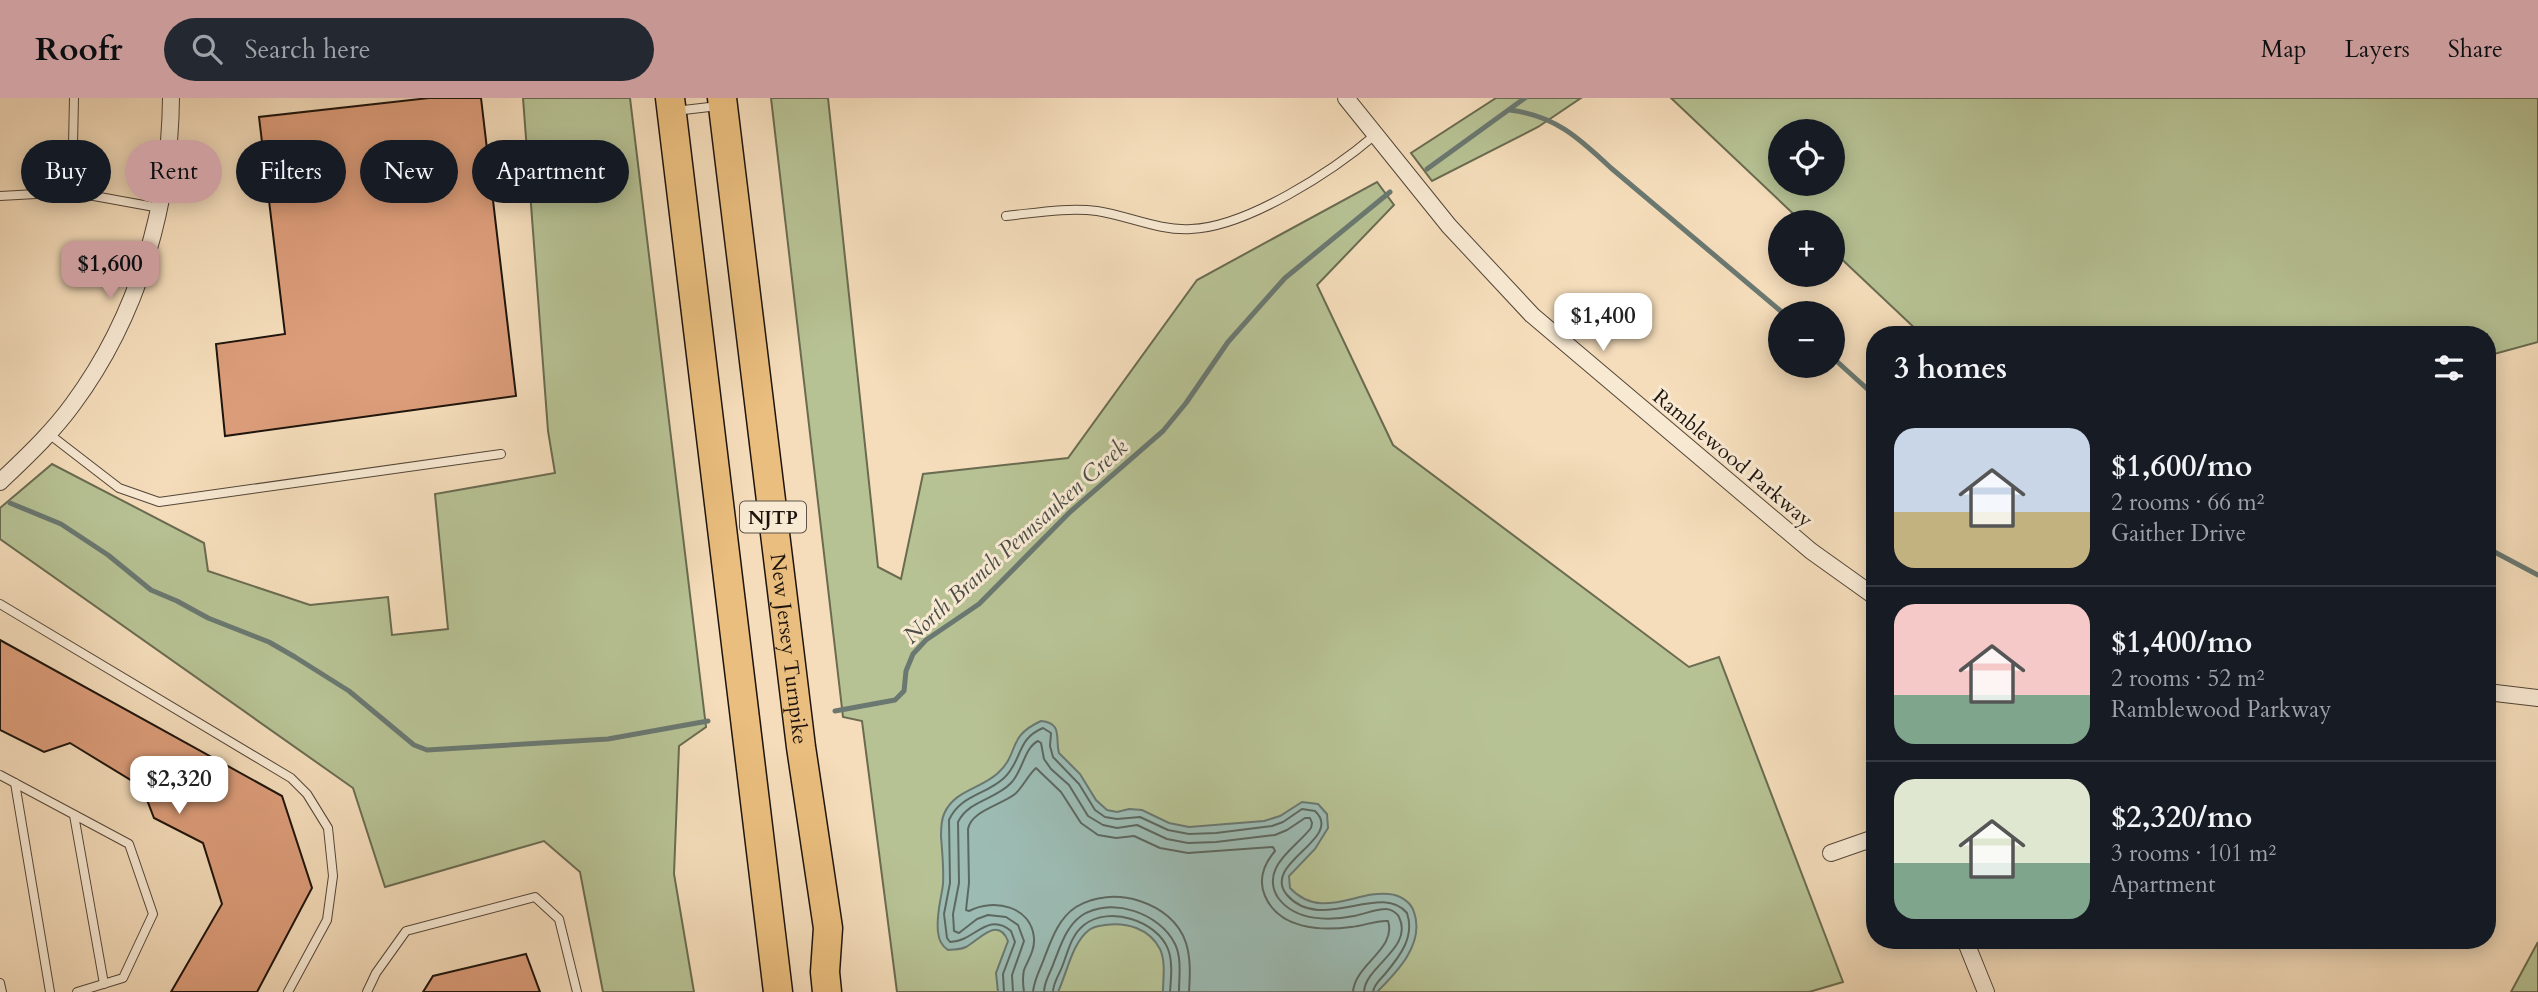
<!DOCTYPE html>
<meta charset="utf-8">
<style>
:root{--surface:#171b24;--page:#242831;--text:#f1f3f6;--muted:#9ea1a6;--line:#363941;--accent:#c59692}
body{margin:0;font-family:Cardo,serif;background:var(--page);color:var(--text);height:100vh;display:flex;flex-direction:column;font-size:26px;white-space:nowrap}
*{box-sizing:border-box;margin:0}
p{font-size:23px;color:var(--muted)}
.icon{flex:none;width:38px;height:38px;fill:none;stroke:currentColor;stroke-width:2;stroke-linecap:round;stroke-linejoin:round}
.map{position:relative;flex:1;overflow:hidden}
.drawer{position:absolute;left:1866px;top:228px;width:630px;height:623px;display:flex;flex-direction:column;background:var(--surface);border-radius:28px;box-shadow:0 4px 18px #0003}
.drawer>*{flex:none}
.guide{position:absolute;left:21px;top:42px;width:665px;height:63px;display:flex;gap:14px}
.controls{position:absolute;left:1768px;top:21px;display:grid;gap:14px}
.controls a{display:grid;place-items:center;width:77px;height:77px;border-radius:50%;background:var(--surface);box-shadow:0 4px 18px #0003;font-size:35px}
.price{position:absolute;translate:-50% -60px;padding:0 16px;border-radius:14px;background:#fff;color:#222;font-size:23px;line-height:46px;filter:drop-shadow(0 2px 4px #0008)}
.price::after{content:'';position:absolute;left:50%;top:42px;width:21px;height:16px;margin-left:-10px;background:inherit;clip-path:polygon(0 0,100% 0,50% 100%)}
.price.on{background:var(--accent);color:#111}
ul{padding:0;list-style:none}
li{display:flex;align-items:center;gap:21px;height:175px;padding:0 28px}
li+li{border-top:2px solid var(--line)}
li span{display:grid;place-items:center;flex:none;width:196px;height:140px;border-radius:21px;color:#555}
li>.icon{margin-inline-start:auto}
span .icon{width:84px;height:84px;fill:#fffc;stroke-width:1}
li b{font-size:30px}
h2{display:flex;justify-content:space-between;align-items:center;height:84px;padding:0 28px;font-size:30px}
.chip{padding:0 24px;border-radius:32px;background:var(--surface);box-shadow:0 4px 18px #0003;font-size:24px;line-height:63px}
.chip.on{background:var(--accent);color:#111}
header{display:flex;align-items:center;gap:42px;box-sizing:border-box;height:98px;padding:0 35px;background:var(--accent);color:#111}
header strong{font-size:33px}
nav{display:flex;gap:38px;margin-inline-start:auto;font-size:24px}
.search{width:490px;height:63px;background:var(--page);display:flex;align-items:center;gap:18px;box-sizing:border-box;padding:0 24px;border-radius:38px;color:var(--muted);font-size:26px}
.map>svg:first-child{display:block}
.green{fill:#b7c294;stroke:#6a6b50;stroke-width:2;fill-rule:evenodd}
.water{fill:#9cbbb3;stroke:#6a7871;stroke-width:2}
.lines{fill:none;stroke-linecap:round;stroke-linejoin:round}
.shore{stroke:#5d6860;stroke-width:2}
.stream{stroke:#6a7871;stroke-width:5}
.building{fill:#dc9d7a;stroke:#1e140d;stroke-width:2}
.service-casing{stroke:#544638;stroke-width:10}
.minor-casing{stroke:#544638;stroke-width:18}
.motorway-casing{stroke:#1e140d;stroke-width:31}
.service{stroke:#f8e9d3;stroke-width:8}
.minor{stroke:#f8e9d3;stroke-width:16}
.motorway{stroke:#eabe7e;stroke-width:28}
.labels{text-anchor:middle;stroke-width:6;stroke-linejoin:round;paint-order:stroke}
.shield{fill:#f8e9d3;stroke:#5f5448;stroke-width:2}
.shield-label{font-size:19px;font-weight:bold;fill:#1e140d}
.street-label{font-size:21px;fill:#1e140d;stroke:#f8e9d3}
.water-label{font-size:23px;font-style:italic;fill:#4a4e47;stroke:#f8e9d3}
</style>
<header>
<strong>Roofr</strong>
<div class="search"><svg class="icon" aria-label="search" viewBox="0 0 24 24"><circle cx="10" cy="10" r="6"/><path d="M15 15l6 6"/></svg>Search here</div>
<nav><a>Map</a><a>Layers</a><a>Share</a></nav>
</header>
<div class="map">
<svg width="2538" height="894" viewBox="0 0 2538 894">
<rect width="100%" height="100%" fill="#f5ddbb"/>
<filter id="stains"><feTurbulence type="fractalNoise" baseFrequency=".00286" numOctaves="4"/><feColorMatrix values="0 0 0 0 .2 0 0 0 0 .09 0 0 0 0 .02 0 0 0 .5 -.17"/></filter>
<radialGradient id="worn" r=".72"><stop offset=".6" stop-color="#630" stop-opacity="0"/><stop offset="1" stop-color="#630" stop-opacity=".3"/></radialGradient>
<g class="green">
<path d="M523,0H630L706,629L679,648L674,776L694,894H603L580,774L544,743L385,789L353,690L0,441V410L52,366L204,445L208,473L310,507L388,499L392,537L448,531L435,396L555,375L548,333Z"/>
<path d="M771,0H828L878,469L901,481L923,376L1068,360L1197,182L1377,84L1394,107L1317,187L1393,347L1689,569L1719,559L1843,884L1809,894H897L862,623L843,619Z"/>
<path d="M1496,0H1581L1538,29L1432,83L1411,55Z"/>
<path d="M1671,0H2538V244L2487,258V236H1921L1832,152V124H1802ZM1832,33V86H1780V33Z"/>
<path d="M2538,844V894H2511Z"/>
</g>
<path class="water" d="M1041,623C1063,625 1055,640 1059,655L1080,676L1096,702L1107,712L1117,714L1129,711L1142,712L1169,725L1189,729L1264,723L1280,718L1302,704L1318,706L1327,716L1328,730L1315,751L1289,778L1290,790C1321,823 1357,792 1389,796C1400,797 1411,804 1414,814C1425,846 1397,874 1377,894H1163C1163,881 1166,864 1160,851C1149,830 1126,824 1105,827C1099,828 1094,828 1089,832C1072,845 1067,875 1058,894H998L996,875L1008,843C998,817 978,843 966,849C960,852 954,851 948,852C941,847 939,842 938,834C936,816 941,803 943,786C944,770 942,753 941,738C941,731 941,723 944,716C954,692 981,691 998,675C1020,655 1006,639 1041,623Z"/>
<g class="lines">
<g class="shore">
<path d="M1004,894L1003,876L1015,844L1011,833C987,813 974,844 950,844L947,840L944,816L950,785L949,722C960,697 986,697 1004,680C1023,662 1016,641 1043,630L1051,635L1050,648L1053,659L1079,686L1095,712L1105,719L1117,721L1140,719L1168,732L1189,736L1216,735L1272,728L1283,724L1302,711L1315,713C1345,741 1260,765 1287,797C1321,836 1381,783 1407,815C1415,839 1400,858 1385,876C1380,882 1374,886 1373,894"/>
<path d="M1013,894L1012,877L1024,843L1018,827L1006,819L988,817L977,821L959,835L954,833L953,816L959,785L958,724C969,702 995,702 1011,685C1023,673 1024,650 1038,643L1041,645L1044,661L1051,671L1069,687L1088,718L1103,727L1117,730L1137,727L1167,741L1188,745L1216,744L1275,737L1287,732L1305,720H1310L1312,725L1311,730C1301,743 1283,755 1276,770C1271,780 1272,792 1279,801C1296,823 1329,823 1354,818C1364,816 1376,811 1386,811C1391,811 1397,815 1399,819C1414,850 1365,868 1364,894"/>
<path d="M1024,894C1023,886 1022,880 1024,872C1028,862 1035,852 1034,840C1031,808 994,800 969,813L966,812L969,785L968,731C971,713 1001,707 1015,696C1023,689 1028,677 1036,670L1061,694L1081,725L1098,737L1116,740L1134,738L1160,750L1188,755L1273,749L1275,753C1264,766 1258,782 1265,798C1279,831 1320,833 1351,829C1364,828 1376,822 1388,823C1397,851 1355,866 1353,894"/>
<path d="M1033,894C1034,881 1041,870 1045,858C1052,840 1059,820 1076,809C1112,786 1173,804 1186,845C1191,861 1190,878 1189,894"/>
<path d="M1044,894C1044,883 1051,874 1054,864C1061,847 1066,829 1081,818C1111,798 1160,815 1175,846C1182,860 1179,879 1179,894"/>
<path d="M1053,894C1053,885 1059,877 1062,869C1068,854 1071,837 1084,827C1109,807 1157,823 1168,851C1173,864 1171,880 1170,894"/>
</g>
<g class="stream">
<path d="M1510,12C1555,18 1578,39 1611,70L1783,215"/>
<path d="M1427,71L1525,0"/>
<path d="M1832,259L1874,297"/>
<path d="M10,405L61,426L108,457L151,492L177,503L208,520L269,544L295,559L349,593L414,647L427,652L608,641L708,623"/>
<path d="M2487,450L2538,477"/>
<path d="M835,613L895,602L904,593L906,573L913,556L926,542L979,506L1070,414L1163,333L1186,305L1228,244L1285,180L1390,94"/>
</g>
</g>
<g class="building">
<path d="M429,0H481L516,298L225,338L216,246L285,236L259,19Z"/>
<path d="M0,542L282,698L312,790L257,894H171L222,806L203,745L154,720L142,689L70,645L44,654L0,632Z"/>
<path d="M526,856L540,894H423L433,878Z"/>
</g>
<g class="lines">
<defs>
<g id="service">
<path d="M675,13L718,8"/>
<path d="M72,94L74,0"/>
<path d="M0,98L72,94L160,110"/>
<path d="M1006,118C1035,115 1068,109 1097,113C1129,118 1159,133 1191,131C1247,129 1333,73 1375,37"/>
<path d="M49,336L119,390L159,404L501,356"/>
<path d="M0,506L291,680L307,696L328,730L333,778L327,822L288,894"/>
<path d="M0,677L129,746L153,816L123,880L77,894"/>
<path d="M15,685L50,894"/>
<path d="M74,717L104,886"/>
<path d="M0,885L2,894"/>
<path d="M367,894L376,875L406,833L535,799L559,821L577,894"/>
</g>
<g id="minor">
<path d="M1346,0L1449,128L1532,217L1811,453L1874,498"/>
<path d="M0,384C26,359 52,335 73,306C138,218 170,108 171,0"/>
<path d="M2487,594L2538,600"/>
<path d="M1831,755L1874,740"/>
<path d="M1965,842L1986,894"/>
</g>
<g id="motorway">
<path d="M670,0L778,894"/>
<path id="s1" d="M722,0L801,649L828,830L825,874L827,894"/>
</g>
</defs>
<use href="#service" class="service-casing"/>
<use href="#minor" class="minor-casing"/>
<use href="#motorway" class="motorway-casing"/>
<use href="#service" class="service"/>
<use href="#minor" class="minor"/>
<use href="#motorway" class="motorway"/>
</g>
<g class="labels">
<rect class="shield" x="740" y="403.5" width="66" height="31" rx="5"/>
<g class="shield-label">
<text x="773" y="426">NJTP</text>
</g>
<g class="street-label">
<text transform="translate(1733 360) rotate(40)" y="7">Ramblewood Parkway</text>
<text dy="7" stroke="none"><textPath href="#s1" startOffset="555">New Jersey Turnpike</textPath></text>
</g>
<g class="water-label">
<text transform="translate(1015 443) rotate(-42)" y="8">North Branch Pennsauken Creek</text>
</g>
</g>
<rect width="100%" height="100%" filter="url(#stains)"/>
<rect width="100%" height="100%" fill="url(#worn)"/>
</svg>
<div class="controls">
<a><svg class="icon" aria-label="locate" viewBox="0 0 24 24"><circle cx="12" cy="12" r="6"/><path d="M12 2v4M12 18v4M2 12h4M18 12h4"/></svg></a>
<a>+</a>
<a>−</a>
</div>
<b class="price on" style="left:110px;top:203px">$1,600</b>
<b class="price" style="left:1603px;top:255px">$1,400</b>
<b class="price" style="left:179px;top:718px">$2,320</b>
<div class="guide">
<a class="chip">Buy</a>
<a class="chip on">Rent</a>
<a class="chip">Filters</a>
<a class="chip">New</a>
<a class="chip">Apartment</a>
</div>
<section class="drawer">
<h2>3 homes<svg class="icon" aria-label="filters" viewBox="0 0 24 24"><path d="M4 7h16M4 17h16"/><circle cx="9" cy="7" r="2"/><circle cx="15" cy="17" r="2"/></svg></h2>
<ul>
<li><span style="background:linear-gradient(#c9d6e8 60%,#c2b280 0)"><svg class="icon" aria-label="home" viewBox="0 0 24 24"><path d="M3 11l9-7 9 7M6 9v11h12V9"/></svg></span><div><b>$1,600/mo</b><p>2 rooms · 66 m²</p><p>Gaither Drive</p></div></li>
<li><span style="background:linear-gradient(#f6c9c9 65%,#7fa58c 0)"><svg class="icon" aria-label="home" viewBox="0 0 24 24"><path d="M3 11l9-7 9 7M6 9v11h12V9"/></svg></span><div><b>$1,400/mo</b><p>2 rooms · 52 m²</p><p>Ramblewood Parkway</p></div></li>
<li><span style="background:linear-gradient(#dfe7d0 60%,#7fa58c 0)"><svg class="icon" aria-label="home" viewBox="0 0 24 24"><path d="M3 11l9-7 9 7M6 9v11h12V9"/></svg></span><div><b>$2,320/mo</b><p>3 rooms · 101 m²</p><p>Apartment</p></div></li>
</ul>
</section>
</div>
